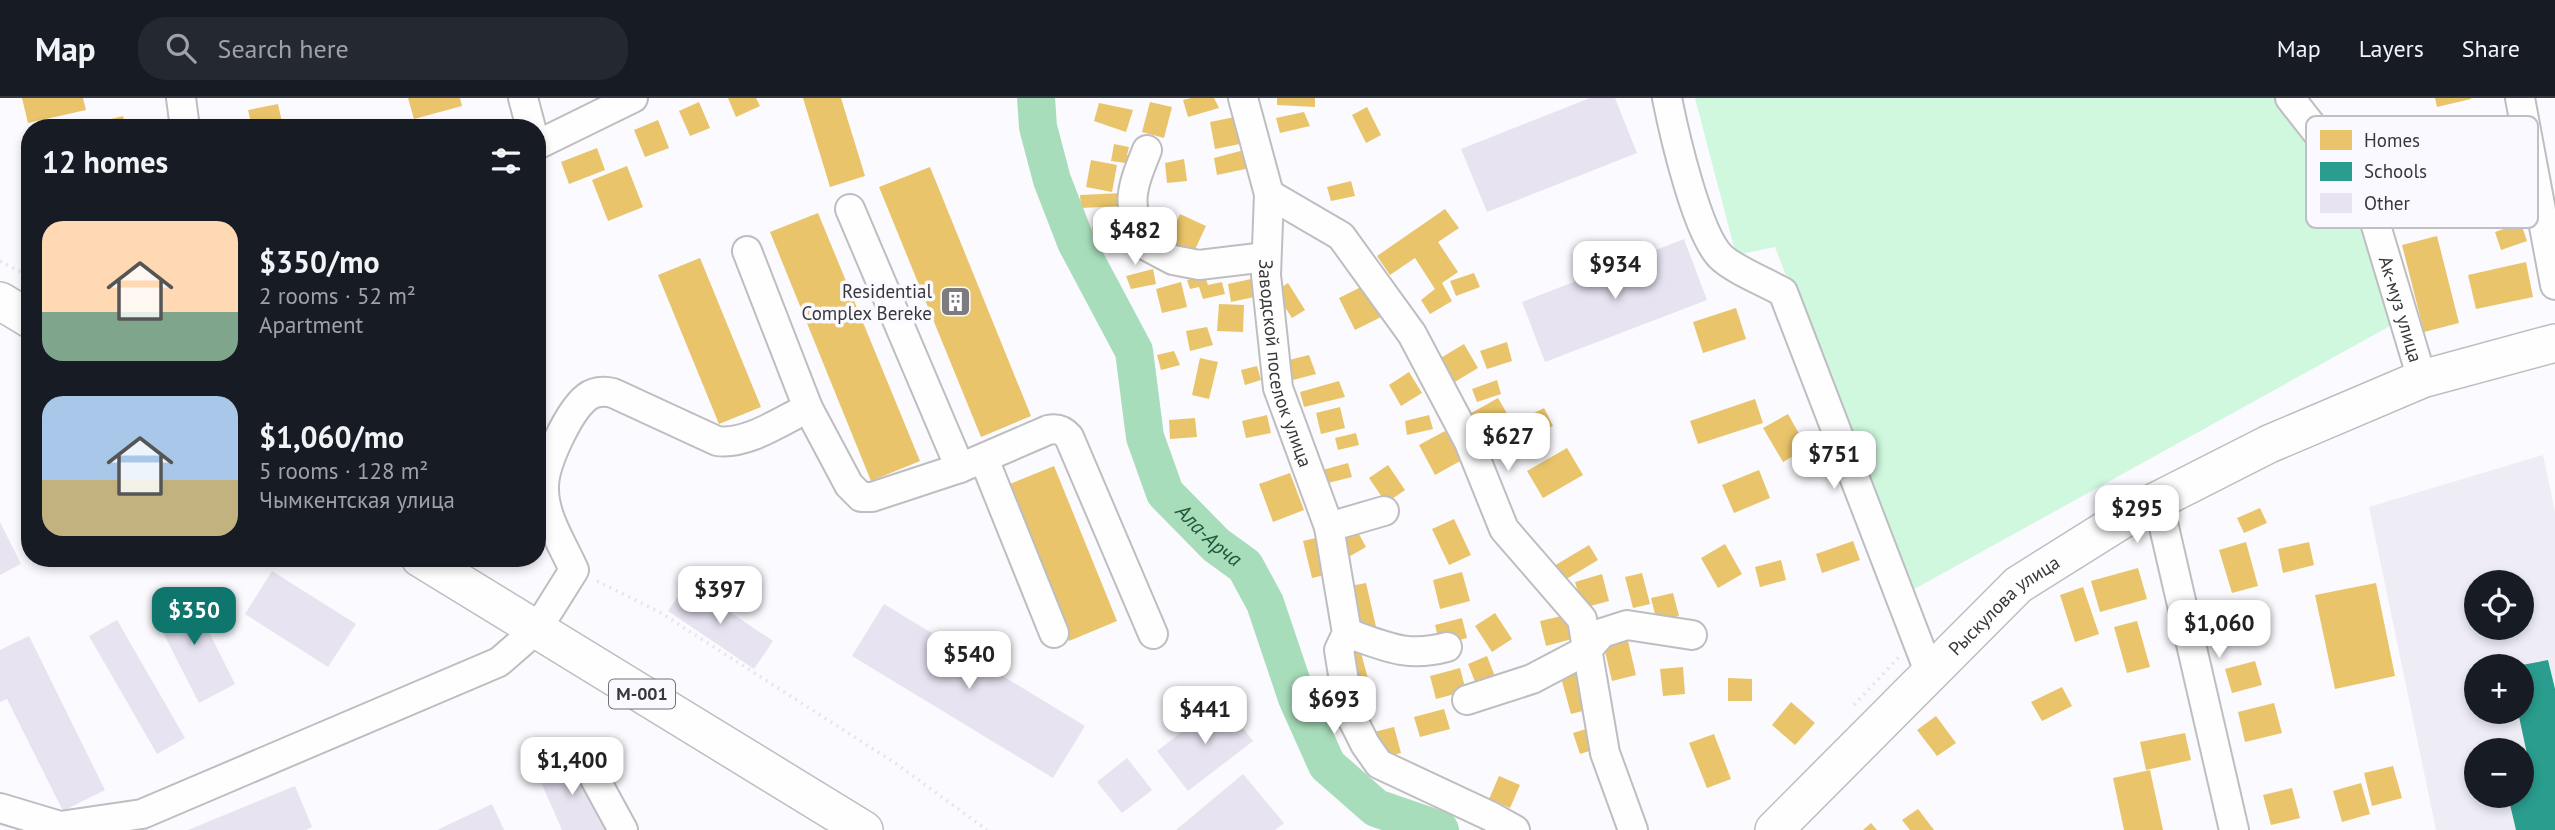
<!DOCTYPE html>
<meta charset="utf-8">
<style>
:root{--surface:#171b24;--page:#242831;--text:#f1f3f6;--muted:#9ea1a6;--line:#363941;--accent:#0f766e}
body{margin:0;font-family:"PT Sans",sans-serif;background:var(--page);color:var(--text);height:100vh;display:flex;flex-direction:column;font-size:26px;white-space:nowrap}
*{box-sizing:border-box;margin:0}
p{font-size:23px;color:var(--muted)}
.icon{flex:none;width:38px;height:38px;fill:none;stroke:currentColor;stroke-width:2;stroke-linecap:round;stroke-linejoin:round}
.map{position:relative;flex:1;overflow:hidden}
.side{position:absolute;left:21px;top:21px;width:525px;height:448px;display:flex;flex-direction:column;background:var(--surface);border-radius:28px;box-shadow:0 4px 10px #0003}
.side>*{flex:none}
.tools{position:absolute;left:2464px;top:472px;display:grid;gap:14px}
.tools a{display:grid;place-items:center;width:70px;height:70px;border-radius:50%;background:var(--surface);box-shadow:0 4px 10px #0003;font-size:35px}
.price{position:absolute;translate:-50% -60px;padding:0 16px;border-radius:14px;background:#fff;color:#222;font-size:23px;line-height:46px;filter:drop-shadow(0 2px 4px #0008)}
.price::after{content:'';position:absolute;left:50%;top:42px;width:21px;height:16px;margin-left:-10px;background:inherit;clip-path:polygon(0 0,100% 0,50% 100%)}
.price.selected{background:var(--accent);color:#fff}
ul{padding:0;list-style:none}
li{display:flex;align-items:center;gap:21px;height:175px;padding:0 21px}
li span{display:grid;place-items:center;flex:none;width:196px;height:140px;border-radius:21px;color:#555}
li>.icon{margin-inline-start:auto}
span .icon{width:84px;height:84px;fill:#fffc;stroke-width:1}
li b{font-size:30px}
h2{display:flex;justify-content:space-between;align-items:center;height:84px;padding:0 21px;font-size:30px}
header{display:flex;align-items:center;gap:42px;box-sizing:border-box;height:98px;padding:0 35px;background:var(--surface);border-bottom:2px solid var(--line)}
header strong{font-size:33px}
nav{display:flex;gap:38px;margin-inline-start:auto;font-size:24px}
.search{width:490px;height:63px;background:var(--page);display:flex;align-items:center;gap:18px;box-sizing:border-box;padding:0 24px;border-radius:28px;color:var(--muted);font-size:26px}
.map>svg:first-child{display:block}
.built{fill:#eeecf5;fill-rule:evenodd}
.green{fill:#cff8de}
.homes{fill:#e9c46a}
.schools{fill:#2a9d8f}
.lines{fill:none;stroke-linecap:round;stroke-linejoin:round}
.river{stroke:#a8ddbb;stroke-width:38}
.building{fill:#e7e3f1}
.minor-casing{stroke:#bebec0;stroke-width:32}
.major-casing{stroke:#bebec0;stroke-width:40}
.path{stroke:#e7e6e7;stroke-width:3.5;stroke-dasharray:2 5;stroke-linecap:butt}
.minor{stroke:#fefeff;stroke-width:28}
.major{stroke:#fefeff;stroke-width:37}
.labels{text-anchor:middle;stroke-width:7;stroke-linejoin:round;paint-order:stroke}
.shield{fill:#faf9ff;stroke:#727275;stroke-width:2}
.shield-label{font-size:18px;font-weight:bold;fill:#38383a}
.poi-label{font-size:19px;fill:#38383a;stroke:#faf9ff;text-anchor:end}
.street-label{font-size:19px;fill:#38383a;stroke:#faf9ff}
.water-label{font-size:21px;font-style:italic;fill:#215837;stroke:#faf9ff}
.key{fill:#faf9ff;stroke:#c0bfc4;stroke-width:2}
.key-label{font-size:19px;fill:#38383a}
</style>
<header>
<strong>Map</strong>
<div class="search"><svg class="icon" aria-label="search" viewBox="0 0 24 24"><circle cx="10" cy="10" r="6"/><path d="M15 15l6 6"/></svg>Search here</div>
<nav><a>Map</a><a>Layers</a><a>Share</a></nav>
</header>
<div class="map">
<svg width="2555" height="732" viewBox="0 0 2555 732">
<rect width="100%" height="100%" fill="#fbfafe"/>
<path class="built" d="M2543,357L2555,414V732H2436L2369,409ZM2476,485H2522V530H2476ZM2476,569H2522V614H2476ZM2476,653H2522V698H2476Z"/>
<path class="green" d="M1695,0H2282L2358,108L2399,223L1909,494L1775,149L1736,157Z"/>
<g class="homes">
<path d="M22,0H83L86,12L28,25Z"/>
<path d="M408,0H460L462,8L414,21Z"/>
<path d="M728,0H756L760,8L736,19Z"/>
<path d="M803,0H841L865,78L830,89Z"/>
<path d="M1191,0H1214L1219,10L1188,19L1183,2Z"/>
<path d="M1277,0H1315V9L1277,7Z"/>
<path d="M2435,0H2471V1L2437,9Z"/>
<path d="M699,4L710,30L690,38L679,13Z"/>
<path d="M1150,4L1172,9L1164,40L1142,34Z"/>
<path d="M1099,5L1133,12L1126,34L1094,23Z"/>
<path d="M278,6L283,29L252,30L248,12Z"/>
<path d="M1367,9L1381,37L1366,45L1352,17Z"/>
<path d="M1304,14L1310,28L1280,35L1276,20Z"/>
<path d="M123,18L126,30H89L88,27Z"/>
<path d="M1235,19L1240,46L1215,51L1210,24Z"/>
<path d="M658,22L669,50L645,59L634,32Z"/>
<path d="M1114,46L1129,49L1127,57L1134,58L1133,66L1111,63Z"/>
<path d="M597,50L605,72L569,86L561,64Z"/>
<path d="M1244,52L1250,70L1217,77L1214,60Z"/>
<path d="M1184,61L1187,83L1167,85L1165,65Z"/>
<path d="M1091,62L1117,67L1112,94L1086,89Z"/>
<path d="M627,68L643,109L608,123L592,82Z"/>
<path d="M930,69L1031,318L981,339L879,89Z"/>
<path d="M1351,83L1355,98L1331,103L1327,89Z"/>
<path d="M1123,95V108L1081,110L1080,97Z"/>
<path d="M1445,111L1459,130L1438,144L1458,174L1442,185L1452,203L1430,216L1421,202L1435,191L1415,160L1390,177L1377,158Z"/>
<path d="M818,115L920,363L871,383L770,134Z"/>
<path d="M1180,116L1206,128L1191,160L1165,149Z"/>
<path d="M1116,124L1122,138L1094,146L1092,129Z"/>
<path d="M2521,125L2527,143L2501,152L2495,134Z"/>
<path d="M2437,138L2459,225L2424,234L2402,147Z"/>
<path d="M700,160L761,309L719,326L658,177Z"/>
<path d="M2526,164L2533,199L2476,211L2468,177Z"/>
<path d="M1153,171L1156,186L1131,191L1126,178Z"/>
<path d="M1474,175L1480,189L1456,198L1450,183Z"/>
<path d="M1205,178L1208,187L1222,184L1225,196L1203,201L1199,189L1190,191L1187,182Z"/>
<path d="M1251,181L1254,199L1231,204L1228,186Z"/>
<path d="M1181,184L1187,209L1162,215L1156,191Z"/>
<path d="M1288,185L1305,212L1292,220L1275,194Z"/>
<path d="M1369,185L1385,217L1355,232L1339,200Z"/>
<path d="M1219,206L1244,207L1243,234L1217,233Z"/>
<path d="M1736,210L1746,241L1703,255L1693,224Z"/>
<path d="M1207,229L1213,247L1190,253L1186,233Z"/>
<path d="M1507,244L1512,263L1487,271L1480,253Z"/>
<path d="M1464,246L1478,270L1448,288L1434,264Z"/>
<path d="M1174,253L1180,267L1161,272L1157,257Z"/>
<path d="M1309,257L1316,276L1293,282L1289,262Z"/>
<path d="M1200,260L1218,264L1209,301L1192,297Z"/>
<path d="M1257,268L1261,282L1245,287L1241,272Z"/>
<path d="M1409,274L1422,295L1401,308L1389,287Z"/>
<path d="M1497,282L1501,296L1477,304L1472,291Z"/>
<path d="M1339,283L1345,299L1304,309L1300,294Z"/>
<path d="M1498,300L1512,324L1495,335L1544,310L1553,328L1490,359L1459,322Z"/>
<path d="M1755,301L1763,325L1698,346L1690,323Z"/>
<path d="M1340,309L1345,330L1321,336L1316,315Z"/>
<path d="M1788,316L1807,350L1783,364L1763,330Z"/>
<path d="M1267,317L1271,335L1246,340L1242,323Z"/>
<path d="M1429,317L1433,331L1407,337L1405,323Z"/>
<path d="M1195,320L1197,339L1170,341L1169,322Z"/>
<path d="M1445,333L1462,362L1435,377L1419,347Z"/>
<path d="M1356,335L1359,347L1338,352L1335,340Z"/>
<path d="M1567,350L1583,377L1543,400L1527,373Z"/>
<path d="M1348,365L1352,379L1324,386L1319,373Z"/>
<path d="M1388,367L1405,392L1386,405L1369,380Z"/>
<path d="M1054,368L1117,523L1069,543L1005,388Z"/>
<path d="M1759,372L1770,400L1734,415L1722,387Z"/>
<path d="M1290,375L1304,412L1273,424L1259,386Z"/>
<path d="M2260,410L2267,425L2244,435L2237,420Z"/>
<path d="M1454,421L1471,457L1449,467L1432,431Z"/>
<path d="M1354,427L1366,449L1345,461L1333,439Z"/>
<path d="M1320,439L1329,476L1312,480L1303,443Z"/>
<path d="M1853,443L1860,462L1822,475L1816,456Z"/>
<path d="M2246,444L2258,488L2232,495L2219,452Z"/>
<path d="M2309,444L2314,467L2283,475L2278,451Z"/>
<path d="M1725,446L1742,476L1718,490L1701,460Z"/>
<path d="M1589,447L1598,462L1563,483L1554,468Z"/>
<path d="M1781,462L1786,482L1760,489L1755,469Z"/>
<path d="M2138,470L2147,501L2100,514L2091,483Z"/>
<path d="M1462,474L1470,503L1440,511L1433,482Z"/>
<path d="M1642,475L1650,506L1633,510L1625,479Z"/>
<path d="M1602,476L1609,503L1583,510L1575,484Z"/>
<path d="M1366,485L1377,533L1356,538L1345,489Z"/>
<path d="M2376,485L2395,578L2335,591L2315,497Z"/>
<path d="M2083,489L2099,536L2075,544L2060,497Z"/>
<path d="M1673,495L1679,518L1657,524L1651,500Z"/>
<path d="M1495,515L1512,541L1492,554L1475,528Z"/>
<path d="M1566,517L1572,541L1546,548L1540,523Z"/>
<path d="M1462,520L1467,540L1440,547L1435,527Z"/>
<path d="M2137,523L2150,569L2127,575L2114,529Z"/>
<path d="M1627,539L1636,577L1612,583L1603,545Z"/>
<path d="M1360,551L1371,592L1354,597L1343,556Z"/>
<path d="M1487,558L1496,581L1477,589L1468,566Z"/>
<path d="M2255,563L2262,587L2232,595L2225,571Z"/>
<path d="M1583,569L1594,610L1571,616L1560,576Z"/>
<path d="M1683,569L1685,596L1663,598L1660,571Z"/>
<path d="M1460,570L1466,593L1436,601L1430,578Z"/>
<path d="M1728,580L1752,581V603H1728Z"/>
<path d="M2062,589L2072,608L2042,623L2031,604Z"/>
<path d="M1791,604L1815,625L1795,647L1772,627Z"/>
<path d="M2274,605L2282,635L2245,644L2238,614Z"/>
<path d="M1444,611L1450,631L1420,639L1414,619Z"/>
<path d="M1936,618L1956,645L1937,658L1917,632Z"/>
<path d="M1596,628L1602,649L1580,656L1573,635Z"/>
<path d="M1394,629L1401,655L1376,661L1370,635Z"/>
<path d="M2185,635L2191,662L2146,672L2140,644Z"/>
<path d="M1714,636L1731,681L1707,690L1689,645Z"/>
<path d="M2393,668L2402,700L2372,708L2364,675Z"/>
<path d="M2150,672L2163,732H2124L2113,680Z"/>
<path d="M1499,678L1520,687L1510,710L1489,701Z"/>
<path d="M2361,685L2370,716L2342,724L2333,693Z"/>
<path d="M2292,690L2300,720L2271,727L2263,697Z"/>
<path d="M1918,711L1934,732H1910L1902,722Z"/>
<path d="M1871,725L1877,732H1863Z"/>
</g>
<g class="schools">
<path d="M2548,562L2555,591V732H2516L2508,698H2522V681L2532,679L2518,614H2522V567Z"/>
<path d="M2489,614H2514V615L2491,621Z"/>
</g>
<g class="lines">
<path class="river" id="s1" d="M1036,0L1038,29L1052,82L1076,144L1134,253L1145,339L1165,395L1216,447L1245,468L1265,505L1297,600L1327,667L1376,710L1440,732"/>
</g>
<g class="building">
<path d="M1590,0H1615L1637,55L1487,114L1461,51Z"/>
<path d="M1684,141L1707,202L1545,264L1522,204Z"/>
<path d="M0,424L21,466L0,477Z"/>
<path d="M272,473L356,526L328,569L245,516Z"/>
<path d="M687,485L773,543L754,571L668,513Z"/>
<path d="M189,494L235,586L199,605L152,513Z"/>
<path d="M884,506L1085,628L1053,680L852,558Z"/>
<path d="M117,522L185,640L157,656L89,538Z"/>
<path d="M29,538L105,692L63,713L7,601L0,604V552Z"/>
<path d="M1222,603L1253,643L1188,693L1157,653Z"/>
<path d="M576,658L609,732H562L537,675Z"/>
<path d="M1127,660L1152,692L1122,715L1097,684Z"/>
<path d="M1243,676L1284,725L1275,732H1176Z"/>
<path d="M295,688L312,729L306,732H188Z"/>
<path d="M492,706L504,732H437Z"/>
</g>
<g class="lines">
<defs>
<g id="minor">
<path d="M181,0L185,30"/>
<path d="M523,0L531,30"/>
<path id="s2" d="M1243,0L1269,96L1266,177L1278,290L1329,429L1347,535L1339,552L1349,614L1365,646L1379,666L1490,718L1515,732"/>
<path d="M1667,0C1674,35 1697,136 1721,159C1733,171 1767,185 1783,194L1930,576"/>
<path id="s3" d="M2290,0L2333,55L2371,111L2422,281"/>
<path d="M2520,0L2555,187"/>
<path d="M537,47L633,0"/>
<path d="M1147,52C1131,92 1127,102 1141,145L1173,162L1199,167L1266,159"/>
<path d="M1269,96L1341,138L1412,236L1469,344L1504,431L1582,521L1605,655L1633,732"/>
<path d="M850,111L960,370"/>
<path d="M747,153L808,310"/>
<path d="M984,361L1054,535"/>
<path d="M2158,403L2234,732"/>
<path d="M1329,429L1384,413"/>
<path d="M1347,535C1385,548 1406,560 1447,549"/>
<path d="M1467,602L1532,581L1587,552L1602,535L1627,527L1692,537"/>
<path d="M593,677L623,732"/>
<path d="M0,710L60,728L142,716L499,564L537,531L574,472C563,447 544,419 544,391C543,367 569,313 587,299C595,293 604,293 613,295L717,343C747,347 781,323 808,310L849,387L861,399H872L960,370L1048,332C1057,330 1063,332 1069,339L1153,536"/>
</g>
<g id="major">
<path d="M0,203L30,221"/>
<path d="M420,460L864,732"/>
<path id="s4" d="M1774,732L2018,487L2131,416L2269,346L2422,281L2555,245"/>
</g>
</defs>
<use href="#minor" class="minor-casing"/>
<use href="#major" class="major-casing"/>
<g class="path">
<path d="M0,163L30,179"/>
<path d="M597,483L661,515L898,667L987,732"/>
<path d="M1854,607L1899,559"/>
</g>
<use href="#minor" class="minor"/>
<use href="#major" class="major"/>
</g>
<defs>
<symbol id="building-square" viewBox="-11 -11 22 22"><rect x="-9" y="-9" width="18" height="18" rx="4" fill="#7c7c7f" stroke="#faf9ff"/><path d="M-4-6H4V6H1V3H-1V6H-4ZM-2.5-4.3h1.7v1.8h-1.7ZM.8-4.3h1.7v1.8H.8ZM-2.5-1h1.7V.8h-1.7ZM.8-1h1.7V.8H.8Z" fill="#fff"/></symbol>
</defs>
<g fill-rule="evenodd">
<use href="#building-square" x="938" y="186" width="35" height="35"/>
</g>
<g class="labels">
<rect class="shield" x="609" y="581.5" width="66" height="29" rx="5"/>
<g class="shield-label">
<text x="642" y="602">М-001</text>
</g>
<g class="poi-label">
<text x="932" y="200">Residential<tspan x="932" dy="22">Complex Bereke</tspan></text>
</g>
<g class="street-label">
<text dy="7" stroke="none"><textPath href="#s3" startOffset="242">Ак-муз улица</textPath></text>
<text dy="7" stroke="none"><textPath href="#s2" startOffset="271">Заводской поселок улица</textPath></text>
<text dy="7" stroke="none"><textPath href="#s4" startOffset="322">Рыскулова улица</textPath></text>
</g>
<g class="water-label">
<text dy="7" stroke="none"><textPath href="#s1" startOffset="481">Ала-Арча</textPath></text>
</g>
</g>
<rect x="2306" y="18" width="232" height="112" rx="10" class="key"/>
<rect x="2320" y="32" width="32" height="20" fill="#e9c46a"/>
<rect x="2320" y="64" width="32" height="19" fill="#2a9d8f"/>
<rect x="2320" y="95" width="32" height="20" fill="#e7e3f1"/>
<g class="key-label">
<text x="2364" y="49">Homes</text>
<text x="2364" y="80">Schools</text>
<text x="2364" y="112">Other</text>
</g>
</svg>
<div class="tools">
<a><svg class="icon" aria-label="locate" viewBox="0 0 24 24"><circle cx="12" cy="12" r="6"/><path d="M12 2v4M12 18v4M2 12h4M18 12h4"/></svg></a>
<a>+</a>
<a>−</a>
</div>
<b class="price" style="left:1135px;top:169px">$482</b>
<b class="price" style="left:1615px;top:203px">$934</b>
<b class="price" style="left:1508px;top:375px">$627</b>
<b class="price" style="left:1834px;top:393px">$751</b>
<b class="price" style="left:2137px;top:447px">$295</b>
<b class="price" style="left:720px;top:528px">$397</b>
<b class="price selected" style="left:194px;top:549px">$350</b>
<b class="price" style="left:2219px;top:562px">$1,060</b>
<b class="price" style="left:969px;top:593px">$540</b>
<b class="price" style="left:1334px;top:638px">$693</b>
<b class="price" style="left:1205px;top:648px">$441</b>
<b class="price" style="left:572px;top:699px">$1,400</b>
<section class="side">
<h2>12 homes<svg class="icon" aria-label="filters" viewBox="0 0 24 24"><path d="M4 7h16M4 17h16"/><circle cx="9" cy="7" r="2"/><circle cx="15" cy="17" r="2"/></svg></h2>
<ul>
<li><span style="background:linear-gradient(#ffd9b3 65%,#7fa58c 0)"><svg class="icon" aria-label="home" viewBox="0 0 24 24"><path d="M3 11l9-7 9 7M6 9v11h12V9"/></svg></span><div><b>$350/mo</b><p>2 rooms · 52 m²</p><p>Apartment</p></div></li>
<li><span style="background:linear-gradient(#a9c7e8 60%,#c2b280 0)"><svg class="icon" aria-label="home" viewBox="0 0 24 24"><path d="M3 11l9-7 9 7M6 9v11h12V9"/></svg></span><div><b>$1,060/mo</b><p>5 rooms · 128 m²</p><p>Чымкентская улица</p></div></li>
</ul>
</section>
</div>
